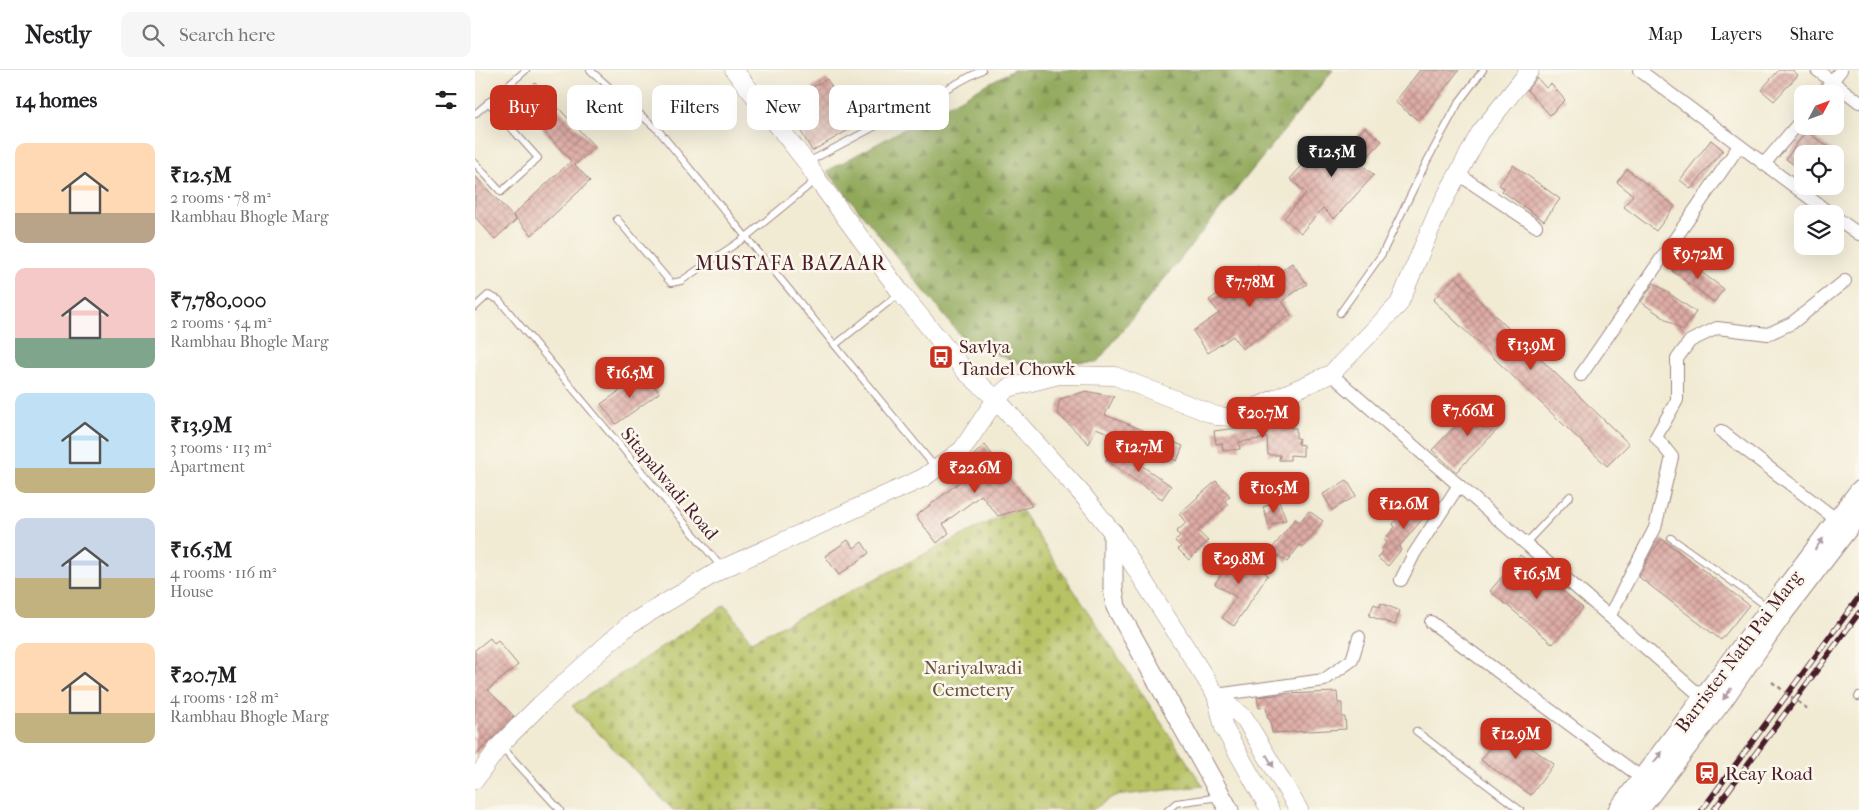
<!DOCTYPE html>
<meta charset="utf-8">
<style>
:root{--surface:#fff;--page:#f6f6f6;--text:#202124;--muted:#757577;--line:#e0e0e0;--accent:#c8321e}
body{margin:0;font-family:"IM FELL French Canon",serif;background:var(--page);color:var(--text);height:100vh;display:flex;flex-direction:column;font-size:19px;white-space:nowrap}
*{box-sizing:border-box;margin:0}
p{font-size:16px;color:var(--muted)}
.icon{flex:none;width:28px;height:28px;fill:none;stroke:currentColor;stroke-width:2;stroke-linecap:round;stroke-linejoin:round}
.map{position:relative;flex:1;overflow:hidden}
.details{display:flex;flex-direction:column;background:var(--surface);width:475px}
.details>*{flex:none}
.banner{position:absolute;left:15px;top:15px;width:475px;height:45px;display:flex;gap:10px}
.needle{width:32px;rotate:49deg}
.tools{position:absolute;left:1319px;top:15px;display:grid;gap:10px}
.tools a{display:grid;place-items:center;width:50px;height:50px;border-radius:10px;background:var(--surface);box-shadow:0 5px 20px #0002;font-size:25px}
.price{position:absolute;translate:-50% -42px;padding:0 11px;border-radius:10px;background:var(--accent);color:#fff;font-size:16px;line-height:32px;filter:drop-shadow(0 1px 2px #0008)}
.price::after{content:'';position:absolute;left:50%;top:30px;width:15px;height:11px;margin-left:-8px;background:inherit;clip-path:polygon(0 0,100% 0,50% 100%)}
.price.active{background:#222;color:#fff}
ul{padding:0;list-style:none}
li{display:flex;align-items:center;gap:15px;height:125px;padding:0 15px}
li span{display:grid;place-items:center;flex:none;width:140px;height:100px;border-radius:10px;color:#555}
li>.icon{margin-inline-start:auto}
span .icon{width:60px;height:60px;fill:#fffc;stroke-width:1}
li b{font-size:21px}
h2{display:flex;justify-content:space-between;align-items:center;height:60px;padding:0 15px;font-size:21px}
.pill{padding:0 18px;border-radius:10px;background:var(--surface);box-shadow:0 5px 20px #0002;font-size:18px;line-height:45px}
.pill.active{background:var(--accent);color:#fff}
header{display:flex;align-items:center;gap:30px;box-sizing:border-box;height:70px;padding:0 25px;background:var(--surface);border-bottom:1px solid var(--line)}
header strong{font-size:24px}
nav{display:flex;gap:28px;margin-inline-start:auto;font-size:18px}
.search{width:350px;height:45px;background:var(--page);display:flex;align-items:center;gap:12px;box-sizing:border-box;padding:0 18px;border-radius:10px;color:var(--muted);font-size:19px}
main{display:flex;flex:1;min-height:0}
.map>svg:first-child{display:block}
.forest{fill:url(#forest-firs);stroke:#6d6442}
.cemetery{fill:url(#cemetery-stones);stroke:#807048}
.building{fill:url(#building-cross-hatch)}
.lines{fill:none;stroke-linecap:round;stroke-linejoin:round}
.lane-casing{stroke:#9e8580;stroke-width:8}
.street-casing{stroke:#9e8580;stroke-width:14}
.secondary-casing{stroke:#9e8580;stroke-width:19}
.primary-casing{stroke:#9e8580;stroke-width:21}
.lane{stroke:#fff;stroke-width:6}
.street{stroke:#fff;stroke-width:12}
.secondary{stroke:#fff;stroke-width:18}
.primary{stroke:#fff;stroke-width:19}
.rail-casing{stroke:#4a1f2b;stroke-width:5.5}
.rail{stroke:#fbf7ec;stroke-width:4;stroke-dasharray:11;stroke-linecap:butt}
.path-bridge{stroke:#9e8580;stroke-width:2.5;stroke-dasharray:4 4;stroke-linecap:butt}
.oneway{fill:#ae9aa0}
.labels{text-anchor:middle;stroke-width:5;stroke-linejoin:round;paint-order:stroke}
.poi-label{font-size:19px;fill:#4a1f2b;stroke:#fbf7ec;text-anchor:start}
.street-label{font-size:19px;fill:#4a1f2b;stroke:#fbf7ec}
.park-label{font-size:19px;fill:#6a503c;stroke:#fbf7ec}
.neighbourhood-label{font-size:20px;letter-spacing:1px;fill:#4a1f2b;stroke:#fbf7ec}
</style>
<header>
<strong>Nestly</strong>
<div class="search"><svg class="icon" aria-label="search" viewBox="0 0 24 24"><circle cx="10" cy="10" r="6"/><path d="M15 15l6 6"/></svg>Search here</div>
<nav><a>Map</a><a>Layers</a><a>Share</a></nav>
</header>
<main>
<section class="details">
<h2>14 homes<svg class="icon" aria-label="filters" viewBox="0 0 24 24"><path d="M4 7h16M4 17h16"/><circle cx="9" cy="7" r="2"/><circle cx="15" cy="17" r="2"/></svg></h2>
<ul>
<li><span style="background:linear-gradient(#ffd9b3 70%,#b9a48a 0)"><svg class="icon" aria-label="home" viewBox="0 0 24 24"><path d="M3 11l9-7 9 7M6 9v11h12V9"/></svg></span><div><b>₹12.5M</b><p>2 rooms · 78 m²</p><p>Rambhau Bhogle Marg</p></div></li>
<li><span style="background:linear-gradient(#f6c9c9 70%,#7fa58c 0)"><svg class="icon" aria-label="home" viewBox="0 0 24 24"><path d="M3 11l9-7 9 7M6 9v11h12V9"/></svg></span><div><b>₹7,780,000</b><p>2 rooms · 54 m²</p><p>Rambhau Bhogle Marg</p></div></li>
<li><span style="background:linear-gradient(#bfe0f5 75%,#c2b280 0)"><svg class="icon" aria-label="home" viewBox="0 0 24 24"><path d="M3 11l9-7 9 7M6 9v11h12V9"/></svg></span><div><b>₹13.9M</b><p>3 rooms · 113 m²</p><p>Apartment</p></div></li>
<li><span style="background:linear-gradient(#c9d6e8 60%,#c2b280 0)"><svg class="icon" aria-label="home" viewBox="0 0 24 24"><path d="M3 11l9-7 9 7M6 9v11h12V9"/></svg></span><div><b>₹16.5M</b><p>4 rooms · 116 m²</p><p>House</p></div></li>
<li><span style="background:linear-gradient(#ffd9b3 70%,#c2b280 0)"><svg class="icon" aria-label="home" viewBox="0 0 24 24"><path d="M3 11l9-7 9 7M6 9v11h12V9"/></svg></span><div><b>₹20.7M</b><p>4 rooms · 128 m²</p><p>Rambhau Bhogle Marg</p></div></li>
</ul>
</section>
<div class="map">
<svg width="1384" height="740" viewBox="0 0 1384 740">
<defs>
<pattern id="forest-firs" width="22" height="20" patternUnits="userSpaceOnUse" patternTransform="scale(1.25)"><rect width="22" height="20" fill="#90a85a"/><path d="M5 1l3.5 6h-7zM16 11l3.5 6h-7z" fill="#78884b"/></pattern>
<pattern id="cemetery-stones" width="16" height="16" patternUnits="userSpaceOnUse" patternTransform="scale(1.25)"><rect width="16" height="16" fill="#b6c264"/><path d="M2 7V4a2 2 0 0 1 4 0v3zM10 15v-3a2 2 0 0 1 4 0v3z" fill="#9ea657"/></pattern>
<pattern id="building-cross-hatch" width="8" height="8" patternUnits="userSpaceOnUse" patternTransform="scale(1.25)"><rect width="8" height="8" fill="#ddaba4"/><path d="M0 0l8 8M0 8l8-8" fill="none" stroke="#b58b86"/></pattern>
</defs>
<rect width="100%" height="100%" fill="#fbf7ec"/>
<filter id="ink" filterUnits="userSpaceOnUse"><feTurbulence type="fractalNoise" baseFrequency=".02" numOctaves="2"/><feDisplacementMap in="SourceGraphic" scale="10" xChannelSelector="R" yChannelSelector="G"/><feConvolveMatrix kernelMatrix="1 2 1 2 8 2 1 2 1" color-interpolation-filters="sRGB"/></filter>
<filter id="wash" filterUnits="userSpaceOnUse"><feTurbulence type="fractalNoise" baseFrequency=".0096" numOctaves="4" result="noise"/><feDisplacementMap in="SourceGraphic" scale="20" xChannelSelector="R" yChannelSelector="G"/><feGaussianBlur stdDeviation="1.12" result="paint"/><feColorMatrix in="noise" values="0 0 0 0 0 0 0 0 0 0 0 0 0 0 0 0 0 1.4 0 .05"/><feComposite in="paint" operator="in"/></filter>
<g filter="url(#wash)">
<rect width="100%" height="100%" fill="#f1ebd4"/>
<path class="forest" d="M538,0H858L622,292L545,294L489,270L352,101Z"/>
<path class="cemetery" d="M544,437L728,716L639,726L617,740H198L97,636L250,535L276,571Z"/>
<g id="blocks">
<g class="building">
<path d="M945,0H984L944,51L920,32Z"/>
<path d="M1304,0H1317L1323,5L1299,31L1286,20Z"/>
<path d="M1062,8L1071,18L1076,14L1090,30L1075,45L1052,20Z"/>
<path d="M352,9L379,57L337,81L310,33Z"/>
<path d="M60,13L120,77L100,95L115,111L57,165L38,145L96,91L41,30Z"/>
<path d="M890,57L907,71L886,94L899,105L859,149L848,138L826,163L809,148L831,123L815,109L854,66L869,80Z"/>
<path d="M1331,61L1363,84H1328V101L1311,89Z"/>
<path d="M1236,70L1248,80L1216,119L1205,110Z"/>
<path d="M1038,95L1085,129L1069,151L1027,121L1029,118L1024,115Z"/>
<path d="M1152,99L1200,136L1181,161L1149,137L1158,125L1142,112Z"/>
<path d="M0,106L41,150L20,169L0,147Z"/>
<path d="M1207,188L1249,219L1239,232L1197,201Z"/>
<path d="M817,193L832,214L807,231L816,245L767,279L758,266L733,283L718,261L744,243L734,230L783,196L793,210Z"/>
<path d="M980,207L1154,374L1132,396L958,230Z"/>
<path d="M1179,213L1221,242L1208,261L1166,232Z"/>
<path d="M170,303L184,323L141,354L126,334Z"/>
<path d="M611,321L639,327L630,345L708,376L702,391L621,358L614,374L582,343L585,329Z"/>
<path d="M1004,331L1028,354L981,402L957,380Z"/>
<path d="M793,351H808V357L821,358V368H824L823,374L828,375V386L815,385V390H804L805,385H793L792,368L764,372L765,379L748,381L747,373L741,374L739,361L792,354Z"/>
<path d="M510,375L557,436L523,446L506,425L468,454L474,463L462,473L441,446L491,407L484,398Z"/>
<path d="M640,377L696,416L687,429L631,390Z"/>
<path d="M872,410L881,426L857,440L848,424Z"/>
<path d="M741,411L755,426L750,431L753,435L723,461L733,471L714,490L703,479L706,477L700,471L705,466L701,462L711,453L704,444Z"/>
<path d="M950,426L960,434L924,477L926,480L913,496L903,488L908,482L906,480L912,472L909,470L920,457L918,454L925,446L928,448L943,431L945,432Z"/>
<path d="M804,431L811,450L794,456L788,437Z"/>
<path d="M834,441L848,451L828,477L825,475L812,492L796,480L820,449L825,452Z"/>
<path d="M1187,469L1274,535L1246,570L1164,507L1176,483Z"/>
<path d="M373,470L379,478L387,472L394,483L364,505L350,486Z"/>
<path d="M754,483L779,499L781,497L793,505L759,556L747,548L761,527L740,514L747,503L743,501Z"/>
<path d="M1045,485L1108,538L1078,574L1015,521Z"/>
<path d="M906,533L925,541L920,555L894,546L899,534L905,537Z"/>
<path d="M15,568L19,574L23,571L43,595L13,620L39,646L0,686V580Z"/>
<path d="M862,622L863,633H867V647H870L871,659L797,663L795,649H793L791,637L784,638L782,627L810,624Z"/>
<path d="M1022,653L1079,694L1056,725L1006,690L1015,678L1008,673Z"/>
</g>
</g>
</g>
<g filter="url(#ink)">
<use href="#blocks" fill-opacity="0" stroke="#9e8580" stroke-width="1"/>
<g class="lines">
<defs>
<g id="lane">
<path d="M115,0L184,61L460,397"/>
<path d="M0,44L51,0"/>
<path d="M333,92L507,0"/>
<path d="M0,93L26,122L63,88L13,32"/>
<path d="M142,149L196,213L206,211L271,167L341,110"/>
<path d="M0,237L13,225L24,230L247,498"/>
<path d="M865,243L907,184L952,91L984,32L1008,0"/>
<path d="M360,275L425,223"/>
<path d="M1196,468L1293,537"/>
<path d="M1051,473L1095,426"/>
<path d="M1383,627L1384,625"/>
<path d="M941,661L1045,740"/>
<path d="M26,676L85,740"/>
<path d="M693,740L701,733L745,727"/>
</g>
<g id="street">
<path d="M1164,0L1356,144"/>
<path d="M1342,0L1384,32"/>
<path d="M1347,24L1366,0"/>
<path d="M1289,94L1328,48"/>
<path d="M983,104L1061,156"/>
<path d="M1360,147L1384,164"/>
<path d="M856,304L1228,628"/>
<path d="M1106,305L1264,76"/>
<path d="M1246,361L1362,450"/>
<path d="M926,510L939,484L984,415"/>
<path d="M1135,545L1180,458L1197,387L1181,367L1202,330V289L1215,271L1242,258L1293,264L1317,253L1370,211"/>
<path d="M956,552L1167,708"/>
<path d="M741,625L849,610L877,590L884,567"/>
</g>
<g id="secondary">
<path d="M259,0L332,93L342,109L426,223L491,302L521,329L607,424L638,463L741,625L749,658L795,740"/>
<path d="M741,625L770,649L824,740"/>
<path d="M0,710L25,675L65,635L155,554L247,499L448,408L487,380L521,329L533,318L584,305L640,306L742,346L755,347L768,343L856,304L924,234L963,141L1005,63L1055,0"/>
</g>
<g id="primary">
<path d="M638,463V518L641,537L754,740"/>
<path d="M1143,740L1384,421"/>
<path d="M1164,740L1248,630L1306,546L1384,444"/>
</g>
</defs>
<use href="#lane" class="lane-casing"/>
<use href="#street" class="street-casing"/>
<use href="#secondary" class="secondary-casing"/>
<use href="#primary" class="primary-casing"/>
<use href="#lane" class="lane"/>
<use href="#street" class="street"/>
<use href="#secondary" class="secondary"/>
<use href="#primary" class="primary"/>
<defs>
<g id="rail">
<path d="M1227,740L1384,527"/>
<path d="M1239,740L1384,543"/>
</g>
</defs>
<use href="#rail" class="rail-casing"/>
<use href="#rail" class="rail"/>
<path class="path-bridge" d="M1297,612L1334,640"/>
</g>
<defs><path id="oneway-solid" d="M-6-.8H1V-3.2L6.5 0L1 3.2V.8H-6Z" transform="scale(1.25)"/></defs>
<g class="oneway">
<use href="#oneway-solid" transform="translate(1344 474) rotate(-53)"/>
<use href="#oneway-solid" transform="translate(1252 624) rotate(125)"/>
<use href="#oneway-solid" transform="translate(1183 687) rotate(-52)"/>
<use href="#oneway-solid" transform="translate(795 691) rotate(60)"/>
</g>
</g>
<defs>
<symbol id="bus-square" viewBox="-11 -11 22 22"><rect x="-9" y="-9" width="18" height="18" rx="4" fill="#c8321e" stroke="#fbf7ec"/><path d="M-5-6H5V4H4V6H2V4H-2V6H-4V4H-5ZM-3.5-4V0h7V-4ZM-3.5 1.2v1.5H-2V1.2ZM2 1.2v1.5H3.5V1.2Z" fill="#fff"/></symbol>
<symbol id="station-square" viewBox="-11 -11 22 22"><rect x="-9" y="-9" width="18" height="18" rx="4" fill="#c8321e" stroke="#fbf7ec"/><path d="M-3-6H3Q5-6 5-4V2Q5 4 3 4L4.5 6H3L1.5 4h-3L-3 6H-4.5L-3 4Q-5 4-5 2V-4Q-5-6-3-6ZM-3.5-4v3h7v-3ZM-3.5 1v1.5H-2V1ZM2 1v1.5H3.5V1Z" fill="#fff"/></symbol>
</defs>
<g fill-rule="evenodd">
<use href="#bus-square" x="452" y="273" width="28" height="28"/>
<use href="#station-square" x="1218" y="689" width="28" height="28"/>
</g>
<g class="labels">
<g class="poi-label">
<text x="484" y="283">Savlya<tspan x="484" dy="22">Tandel Chowk</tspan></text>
<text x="1250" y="710">Reay Road</text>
</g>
<g class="street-label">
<text transform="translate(195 413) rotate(50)" y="7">Sitapalwadi Road</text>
<text transform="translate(1263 581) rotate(-53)" y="7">Barrister Nath Pai Marg</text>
</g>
<g class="park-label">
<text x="498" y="604">Nariyalwadi<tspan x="498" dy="22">Cemetery</tspan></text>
</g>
<g class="neighbourhood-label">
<text x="316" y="200">MUSTAFA BAZAAR</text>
</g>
</g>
</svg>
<div class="tools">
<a><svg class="needle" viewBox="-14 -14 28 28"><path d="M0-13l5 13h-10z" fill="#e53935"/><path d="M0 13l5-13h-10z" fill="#757577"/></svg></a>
<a><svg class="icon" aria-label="locate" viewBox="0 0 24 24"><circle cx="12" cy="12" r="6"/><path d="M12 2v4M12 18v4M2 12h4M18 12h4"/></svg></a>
<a><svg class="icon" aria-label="layers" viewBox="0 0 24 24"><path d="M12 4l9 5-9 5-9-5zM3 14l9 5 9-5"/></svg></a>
</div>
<b class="price active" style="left:857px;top:108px">₹12.5M</b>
<b class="price" style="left:1223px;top:210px">₹9.72M</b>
<b class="price" style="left:775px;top:238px">₹7.78M</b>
<b class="price" style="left:1056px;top:301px">₹13.9M</b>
<b class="price" style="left:155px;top:329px">₹16.5M</b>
<b class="price" style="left:993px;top:367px">₹7.66M</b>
<b class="price" style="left:788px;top:369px">₹20.7M</b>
<b class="price" style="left:664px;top:403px">₹12.7M</b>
<b class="price" style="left:500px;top:424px">₹22.6M</b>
<b class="price" style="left:799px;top:444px">₹10.5M</b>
<b class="price" style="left:929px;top:460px">₹12.6M</b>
<b class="price" style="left:764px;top:515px">₹29.8M</b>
<b class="price" style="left:1062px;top:530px">₹16.5M</b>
<b class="price" style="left:1041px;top:690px">₹12.9M</b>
<div class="banner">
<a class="pill active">Buy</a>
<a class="pill">Rent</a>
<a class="pill">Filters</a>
<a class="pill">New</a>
<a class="pill">Apartment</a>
</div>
</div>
</main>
